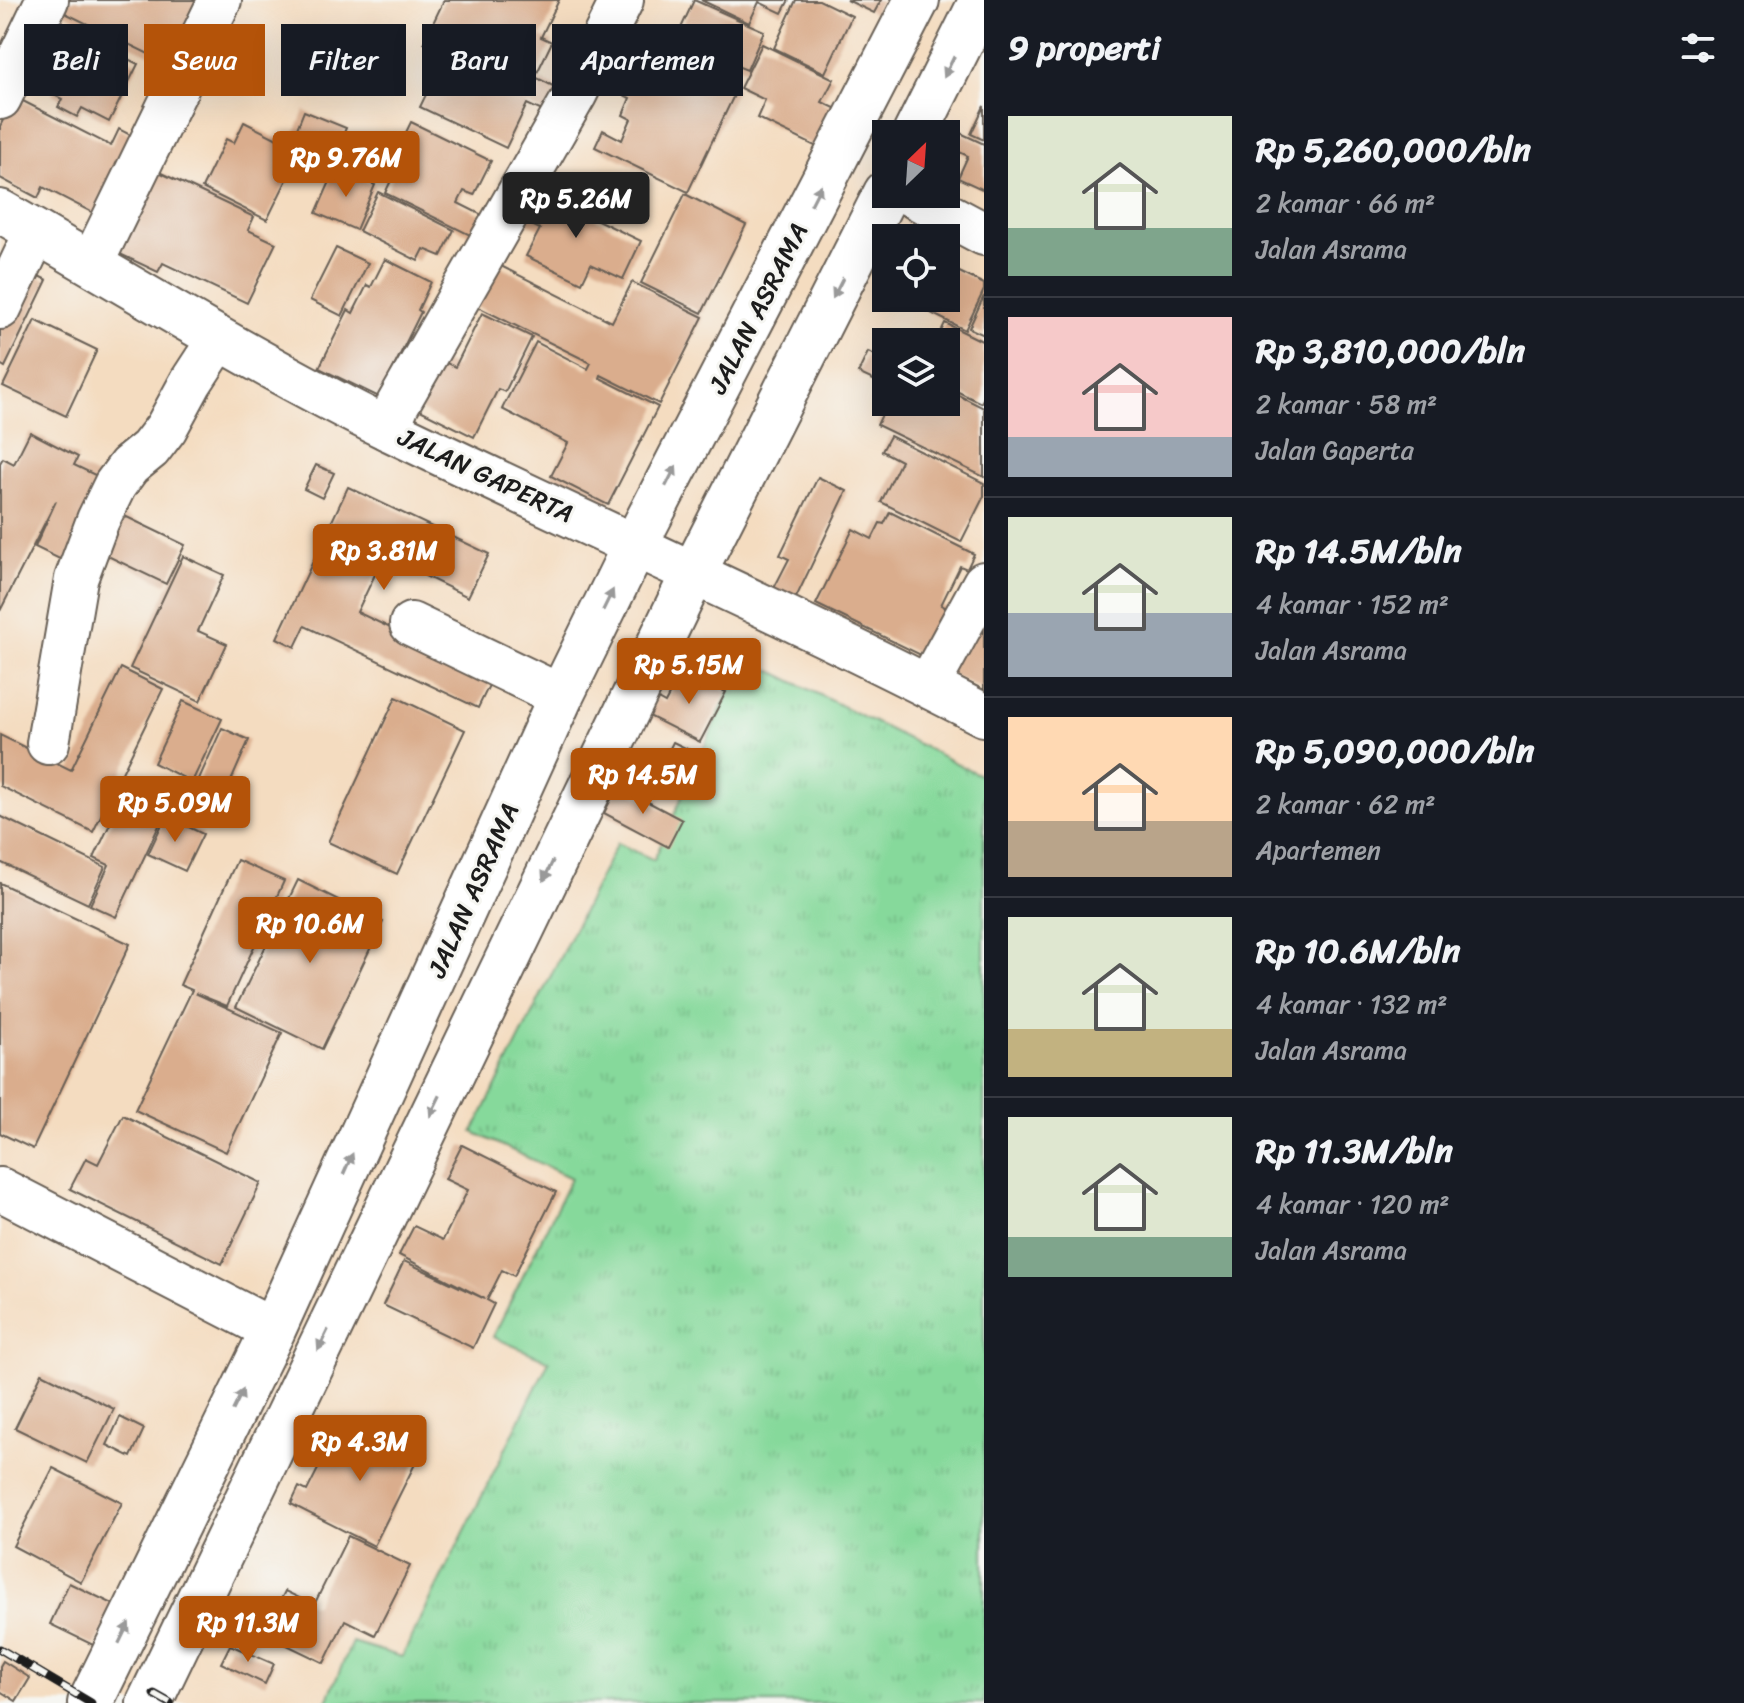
<!DOCTYPE html>
<html lang="id">
<meta charset="utf-8">
<style>
:root{--surface:#171b24;--page:#242831;--text:#f1f3f6;--muted:#9ea1a6;--line:#363941;--accent:#b45309}
body{margin:0;font-family:Sriracha,sans-serif;background:var(--page);color:var(--text);height:100vh;display:flex;flex-direction:column;font-size:30px;white-space:nowrap}
*{box-sizing:border-box;margin:0}
p{font-size:26px;color:var(--muted)}
.icon{flex:none;width:44px;height:44px;fill:none;stroke:currentColor;stroke-width:2;stroke-linecap:round;stroke-linejoin:round}
.map{position:relative;flex:1;overflow:hidden}
.drawer{display:flex;flex-direction:column;background:var(--surface);width:760px}
.drawer>*{flex:none}
.guide{position:absolute;left:24px;top:24px;width:760px;height:72px;display:flex;gap:16px}
.needle{width:52px;rotate:25deg}
.controls{position:absolute;left:872px;top:120px;display:grid;gap:16px}
.controls a{display:grid;place-items:center;width:88px;height:88px;border-radius:0px;background:var(--surface);box-shadow:0 8px 32px #0002;font-size:40px}
.price{position:absolute;translate:-50% -68px;padding:0 18px;border-radius:8px;background:var(--accent);color:#fff;font-size:26px;line-height:52px;filter:drop-shadow(0 2px 4px #0008)}
.price::after{content:'';position:absolute;left:50%;top:48px;width:24px;height:18px;margin-left:-12px;background:inherit;clip-path:polygon(0 0,100% 0,50% 100%)}
.price.on{background:#222;color:#fff}
ul{padding:0;list-style:none}
li{display:flex;align-items:center;gap:24px;height:200px;padding:0 24px}
li+li{border-top:2px solid var(--line)}
li span{display:grid;place-items:center;flex:none;width:224px;height:160px;border-radius:0px;color:#555}
li>.icon{margin-inline-start:auto}
span .icon{width:96px;height:96px;fill:#fffc;stroke-width:1}
li b{font-size:34px}
h2{display:flex;justify-content:space-between;align-items:center;height:96px;padding:0 24px;font-size:34px}
.tag{padding:0 28px;border-radius:0px;background:var(--surface);box-shadow:0 8px 32px #0002;font-size:28px;line-height:72px}
.tag.on{background:var(--accent);color:#fff}
main{display:flex;flex:1;min-height:0}
.map>svg:first-child{display:block}
.grass{fill:url(#grass-tufts);stroke:#517a5c;stroke-width:2}
.building{fill:#daad8d}
.lines{fill:none;stroke-linecap:round;stroke-linejoin:round}
.minor-casing{stroke:#685f55;stroke-width:46}
.highway-casing{stroke:#685f55;stroke-width:48}
.minor{stroke:#fff;stroke-width:42}
.highway{stroke:#fff;stroke-width:44}
.rail-casing{stroke:#1c1c1c;stroke-width:9}
.rail{stroke:#f6f6f2;stroke-width:6;stroke-dasharray:18;stroke-linecap:butt}
.oneway{fill:#999}
.labels{text-anchor:middle;stroke-width:6;stroke-linejoin:round;paint-order:stroke}
.street-label{font-size:26px;fill:#1c1c1c;stroke:#f6f6f2}
</style>
<main>
<div class="map">
<svg width="984" height="1703" viewBox="0 0 984 1703">
<defs>
<pattern id="grass-tufts" width="24" height="20" patternUnits="userSpaceOnUse" patternTransform="scale(2)"><rect width="24" height="20" fill="#86d99b"/><path d="M3 7l-1-3M5 7V3M7 7l1-3M15 17l-1-3M17 17v-4M19 17l1-3" fill="none" stroke="#73ba85"/></pattern>
</defs>
<rect width="100%" height="100%" fill="#f6f6f2"/>
<filter id="ink" filterUnits="userSpaceOnUse"><feTurbulence type="fractalNoise" baseFrequency=".0125" numOctaves="2"/><feDisplacementMap in="SourceGraphic" scale="16" xChannelSelector="R" yChannelSelector="G"/><feConvolveMatrix kernelMatrix="1 2 1 2 8 2 1 2 1" color-interpolation-filters="sRGB"/></filter>
<filter id="wash" filterUnits="userSpaceOnUse"><feTurbulence type="fractalNoise" baseFrequency=".006" numOctaves="4" result="noise"/><feDisplacementMap in="SourceGraphic" scale="32" xChannelSelector="R" yChannelSelector="G"/><feGaussianBlur stdDeviation="1.8" result="paint"/><feColorMatrix in="noise" values="0 0 0 0 0 0 0 0 0 0 0 0 0 0 0 0 0 1.4 0 .05"/><feComposite in="paint" operator="in"/></filter>
<g filter="url(#wash)">
<rect width="100%" height="100%" fill="#f4dcc0"/>
<path class="grass" d="M744,657L984,777V1703H326L352,1642L402,1657L549,1361L493,1337L571,1178L473,1132L617,843L654,860Z"/>
<g id="blocks">
<g class="building">
<path d="M69,0H208L175,67L63,12Z"/>
<path d="M444,0H559L541,37L552,42L535,77L565,92L553,116L527,104L506,148L420,107L446,53L424,42Z"/>
<path d="M694,0L764,31L747,70L732,64L725,79L669,54Z"/>
<path d="M701,0H789L782,13L759,2L749,23Z"/>
<path d="M796,0H819L852,16L825,73L774,48Z"/>
<path d="M847,0H881L874,13Z"/>
<path d="M49,20L138,64L109,122L82,108L77,117L58,107L62,99L52,94L61,75L54,72L63,52L39,40Z"/>
<path d="M762,44L834,79L822,102L839,110L821,149L757,118L765,100L740,88Z"/>
<path d="M654,50L737,89L688,192L595,147L603,130L622,140L631,119L623,115L630,98L620,93L635,63L645,68Z"/>
<path d="M15,97L111,146L119,129L140,140L101,217L43,187L38,198L0,178V126Z"/>
<path d="M984,106V140L971,134Z"/>
<path d="M304,111L346,128L333,159L292,141Z"/>
<path d="M244,122L301,151L267,220L202,188L226,139L234,143Z"/>
<path d="M411,122L491,161L474,195L464,191L458,203L482,215L472,236L385,193L401,160L394,157Z"/>
<path d="M956,131L984,144V190L958,178L968,156L949,147Z"/>
<path d="M336,168L375,185L356,230L316,213Z"/>
<path d="M159,172L254,217L248,230L276,243L247,303L163,263L158,272L120,254Z"/>
<path d="M533,189L641,241L623,279L591,264L582,283L526,256L540,229L519,219Z"/>
<path d="M378,192L454,230L441,256L424,249L418,261L359,231Z"/>
<path d="M685,194L746,225L702,313L641,283Z"/>
<path d="M920,226L942,238H914Z"/>
<path d="M336,248L368,263L342,316L310,300Z"/>
<path d="M385,259L431,282L418,310L421,312L379,397L319,368L348,310L353,313L367,285L371,287Z"/>
<path d="M495,263L612,322L632,282L703,317L659,404L601,375L600,378L658,407L608,505L551,476L568,443L502,409L536,342L588,369L591,363L474,305Z"/>
<path d="M949,267L984,284V290L965,330L927,311L934,298H946V273Z"/>
<path d="M24,269L47,280L5,367L0,364V318Z"/>
<path d="M984,296V335L969,328Z"/>
<path d="M482,313L532,337L505,392L498,389L474,437L418,409L442,361L455,367Z"/>
<path d="M35,320L97,350L66,416L3,386Z"/>
<path d="M945,323L984,342V397L981,403L946,386V342H936Z"/>
<path d="M868,352L886,360V386L858,373Z"/>
<path d="M946,389L984,408V477L877,425L888,402H898L907,406L909,402H946Z"/>
<path d="M30,432L78,457L74,465L114,484L74,566L35,547L56,501L0,611V463L3,458L14,464Z"/>
<path d="M890,436L984,483V496L961,542L881,502L901,461L882,451Z"/>
<path d="M316,465L334,473L322,498L304,489Z"/>
<path d="M818,477L847,491L793,604L771,594L789,559L780,555Z"/>
<path d="M348,487L489,554L468,597L425,576L432,560L391,541L357,612L493,677L478,708L305,626L295,647L277,638Z"/>
<path d="M108,508L185,545L166,584L89,547Z"/>
<path d="M890,512L974,554L967,569L960,566L941,605L952,611L929,659L816,604L853,529L872,539L880,523L884,524Z"/>
<path d="M183,556L224,575L198,631L227,644L200,701L130,668Z"/>
<path d="M984,585V690L943,670Z"/>
<path d="M121,668L163,689L93,832L0,786V735L71,770Z"/>
<path d="M682,670L726,692L700,742L647,715L656,698L665,703Z"/>
<path d="M396,697L465,730L397,874L328,842Z"/>
<path d="M183,701L222,719L192,782L154,763Z"/>
<path d="M222,728L249,740L217,813L189,801Z"/>
<path d="M673,742L700,755L681,793L655,779Z"/>
<path d="M132,777L173,796L116,917L90,905L109,865L94,858Z"/>
<path d="M618,786L682,820L668,847L604,813Z"/>
<path d="M0,816L105,867L88,904L0,862Z"/>
<path d="M166,816L203,834L185,871L148,854Z"/>
<path d="M237,860L284,881L227,1006L195,993L282,1033L226,1152L135,1110L192,990L180,985Z"/>
<path d="M298,880L383,922L322,1049L236,1007Z"/>
<path d="M0,883L130,944L33,1149L0,1133Z"/>
<path d="M123,1115L261,1183L222,1264L70,1189L86,1158L98,1164Z"/>
<path d="M462,1145L556,1192L514,1276L502,1270L487,1300L494,1304L473,1348L383,1305L404,1261L485,1299L399,1255L414,1226L443,1240L468,1190L445,1179Z"/>
<path d="M42,1373L114,1409L87,1463L15,1428Z"/>
<path d="M120,1417L144,1429L131,1457L107,1445Z"/>
<path d="M358,1420L421,1452L374,1546L291,1504L299,1487L307,1491L326,1453L338,1459Z"/>
<path d="M53,1468L122,1503L81,1582L13,1546Z"/>
<path d="M348,1536L410,1566L375,1635L345,1620L324,1663L264,1634L285,1591L314,1605Z"/>
<path d="M69,1583L115,1605L95,1646L50,1624Z"/>
<path d="M230,1645L274,1664L265,1684L221,1663Z"/>
<path d="M3,1661L30,1678L16,1701L0,1691V1666Z"/>
</g>
</g>
</g>
<g filter="url(#ink)">
<use href="#blocks" fill-opacity="0" stroke="#685f55" stroke-width="2"/>
<g class="lines">
<defs>
<g id="minor">
<path d="M0,98L47,0"/>
<path d="M909,194L984,234"/>
<path d="M0,211C129,285 256,364 390,430C588,526 789,614 984,715"/>
<path d="M92,263L220,0"/>
<path d="M0,308L36,232"/>
<path d="M388,429L398,404L576,93L622,0"/>
<path d="M411,624L561,696"/>
<path d="M928,686L984,583"/>
<path d="M48,743L76,579L98,520L115,485L129,466L150,449L166,428L191,382L219,339"/>
<path d="M0,1189L273,1330"/>
</g>
<g id="highway">
<path d="M915,134L982,0"/>
<path d="M90,1703L273,1330L561,696L635,545L917,0"/>
<path d="M149,1703L694,572L886,193"/>
</g>
</defs>
<use href="#minor" class="minor-casing"/>
<use href="#highway" class="highway-casing"/>
<use href="#minor" class="minor"/>
<use href="#highway" class="highway"/>
<defs>
<g id="rail">
<path d="M0,1649L91,1703"/>
<path d="M154,1694L170,1703"/>
</g>
</defs>
<use href="#rail" class="rail-casing"/>
<use href="#rail" class="rail"/>
</g>
<defs><path id="oneway-solid" d="M-6-.8H1V-3.2L6.5 0L1 3.2V.8H-6Z" transform="scale(2)"/></defs>
<g class="oneway">
<use href="#oneway-solid" transform="translate(949 67) rotate(116)"/>
<use href="#oneway-solid" transform="translate(816 195) rotate(-63)"/>
<use href="#oneway-solid" transform="translate(838 288) rotate(117)"/>
<use href="#oneway-solid" transform="translate(671 476) rotate(-63)"/>
<use href="#oneway-solid" transform="translate(608 600) rotate(-64)"/>
<use href="#oneway-solid" transform="translate(548 871) rotate(116)"/>
<use href="#oneway-solid" transform="translate(435 1106) rotate(116)"/>
<use href="#oneway-solid" transform="translate(348 1164) rotate(-66)"/>
<use href="#oneway-solid" transform="translate(323 1340) rotate(116)"/>
<use href="#oneway-solid" transform="translate(238 1400) rotate(-64)"/>
<use href="#oneway-solid" transform="translate(124 1633) rotate(-64)"/>
</g>
</g>
<g class="labels">
<g class="street-label">
<text transform="translate(758 308) rotate(-63)" y="9">JALAN ASRAMA</text>
<text transform="translate(486 475) rotate(25)" y="9">JALAN GAPERTA</text>
<text transform="translate(473 890) rotate(-66)" y="9">JALAN ASRAMA</text>
</g>
</g>
</svg>
<div class="controls">
<a><svg class="needle" viewBox="-14 -14 28 28"><path d="M0-13l5 13h-10z" fill="#e53935"/><path d="M0 13l5-13h-10z" fill="#9ea1a6"/></svg></a>
<a><svg class="icon" aria-label="locate" viewBox="0 0 24 24"><circle cx="12" cy="12" r="6"/><path d="M12 2v4M12 18v4M2 12h4M18 12h4"/></svg></a>
<a><svg class="icon" aria-label="layers" viewBox="0 0 24 24"><path d="M12 4l9 5-9 5-9-5zM3 14l9 5 9-5"/></svg></a>
</div>
<b class="price" style="left:346px;top:199px">Rp 9.76M</b>
<b class="price on" style="left:576px;top:240px">Rp 5.26M</b>
<b class="price" style="left:384px;top:592px">Rp 3.81M</b>
<b class="price" style="left:689px;top:706px">Rp 5.15M</b>
<b class="price" style="left:643px;top:816px">Rp 14.5M</b>
<b class="price" style="left:175px;top:844px">Rp 5.09M</b>
<b class="price" style="left:310px;top:965px">Rp 10.6M</b>
<b class="price" style="left:360px;top:1483px">Rp 4.3M</b>
<b class="price" style="left:248px;top:1664px">Rp 11.3M</b>
<div class="guide">
<a class="tag">Beli</a>
<a class="tag on">Sewa</a>
<a class="tag">Filter</a>
<a class="tag">Baru</a>
<a class="tag">Apartemen</a>
</div>
</div>
<section class="drawer">
<h2>9 properti<svg class="icon" aria-label="filters" viewBox="0 0 24 24"><path d="M4 7h16M4 17h16"/><circle cx="9" cy="7" r="2"/><circle cx="15" cy="17" r="2"/></svg></h2>
<ul>
<li><span style="background:linear-gradient(#dfe7d0 70%,#7fa58c 0)"><svg class="icon" aria-label="home" viewBox="0 0 24 24"><path d="M3 11l9-7 9 7M6 9v11h12V9"/></svg></span><div><b>Rp 5,260,000/bln</b><p>2 kamar · 66 m²</p><p>Jalan Asrama</p></div></li>
<li><span style="background:linear-gradient(#f6c9c9 75%,#9aa5b1 0)"><svg class="icon" aria-label="home" viewBox="0 0 24 24"><path d="M3 11l9-7 9 7M6 9v11h12V9"/></svg></span><div><b>Rp 3,810,000/bln</b><p>2 kamar · 58 m²</p><p>Jalan Gaperta</p></div></li>
<li><span style="background:linear-gradient(#dfe7d0 60%,#9aa5b1 0)"><svg class="icon" aria-label="home" viewBox="0 0 24 24"><path d="M3 11l9-7 9 7M6 9v11h12V9"/></svg></span><div><b>Rp 14.5M/bln</b><p>4 kamar · 152 m²</p><p>Jalan Asrama</p></div></li>
<li><span style="background:linear-gradient(#ffd9b3 65%,#b9a48a 0)"><svg class="icon" aria-label="home" viewBox="0 0 24 24"><path d="M3 11l9-7 9 7M6 9v11h12V9"/></svg></span><div><b>Rp 5,090,000/bln</b><p>2 kamar · 62 m²</p><p>Apartemen</p></div></li>
<li><span style="background:linear-gradient(#dfe7d0 70%,#c2b280 0)"><svg class="icon" aria-label="home" viewBox="0 0 24 24"><path d="M3 11l9-7 9 7M6 9v11h12V9"/></svg></span><div><b>Rp 10.6M/bln</b><p>4 kamar · 132 m²</p><p>Jalan Asrama</p></div></li>
<li><span style="background:linear-gradient(#dfe7d0 75%,#7fa58c 0)"><svg class="icon" aria-label="home" viewBox="0 0 24 24"><path d="M3 11l9-7 9 7M6 9v11h12V9"/></svg></span><div><b>Rp 11.3M/bln</b><p>4 kamar · 120 m²</p><p>Jalan Asrama</p></div></li>
</ul>
</section>
</main>
